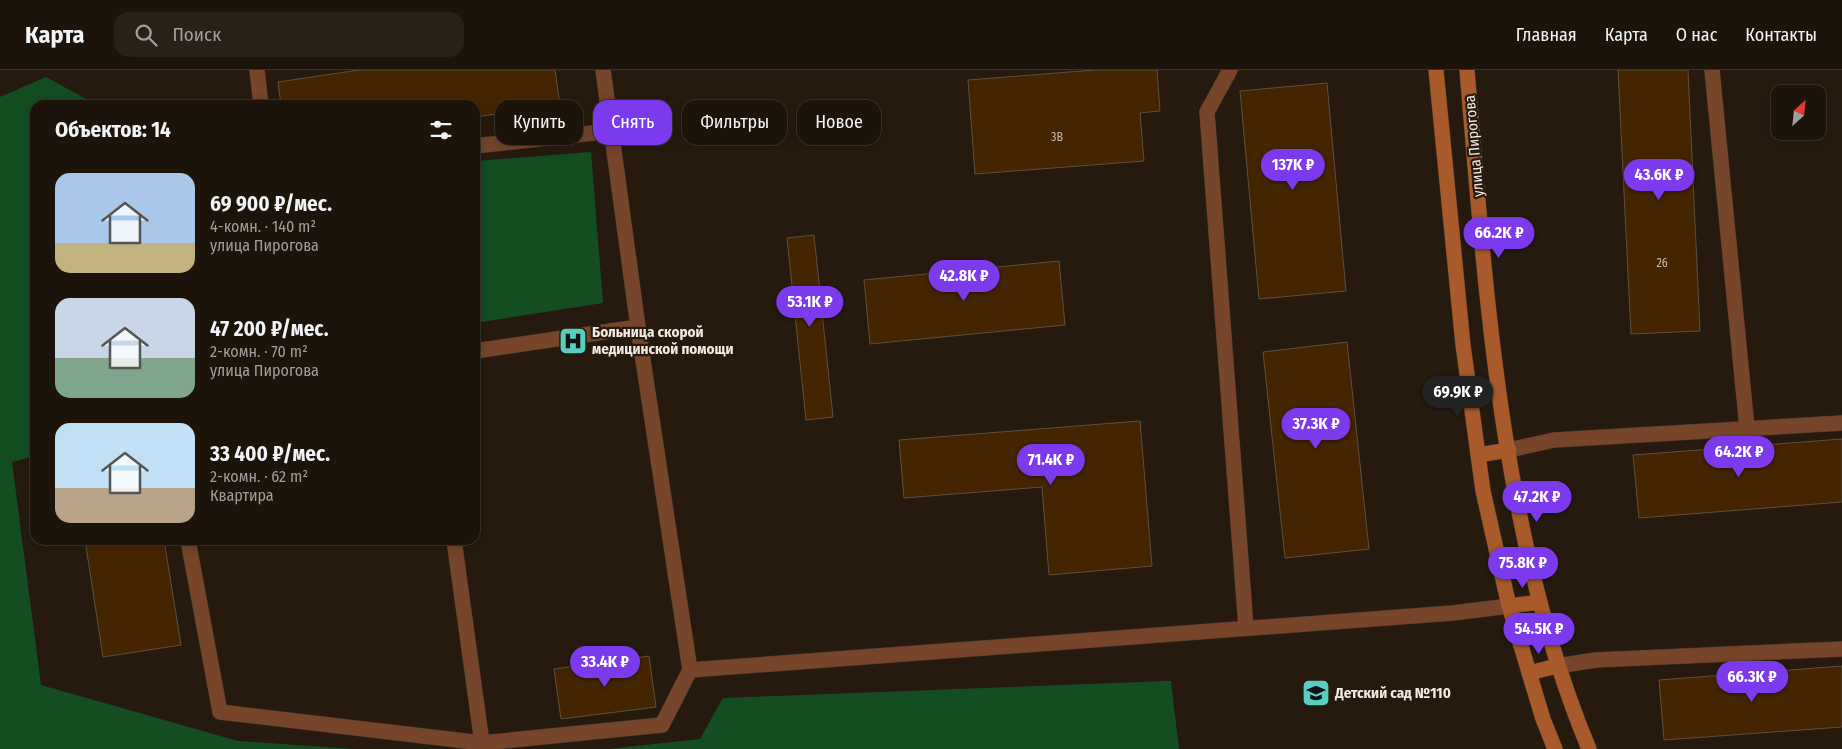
<!DOCTYPE html>
<html lang="ru">
<meta charset="utf-8">
<style>
:root{--surface:#1c140a;--page:#292118;--text:#f1f3f6;--muted:#a09e9c;--line:#3a332b;--accent:#7c3aed}
body{margin:0;font-family:"Fira Sans Condensed",sans-serif;background:var(--page);color:var(--text);height:100vh;display:flex;flex-direction:column;font-size:19px;white-space:nowrap}
*{box-sizing:border-box;margin:0}
p{font-size:16px;color:var(--muted)}
.icon{flex:none;width:28px;height:28px;fill:none;stroke:currentColor;stroke-width:2;stroke-linecap:round;stroke-linejoin:round}
.map{position:relative;flex:1;overflow:hidden}
.sheet{position:absolute;left:30px;top:30px;width:450px;height:445px;display:flex;flex-direction:column;background:var(--surface);border-radius:15px;box-shadow:0 2px 12px #0003,0 0 0 1px var(--line)}
.sheet>*{flex:none}
.hud{position:absolute;left:495px;top:30px;width:475px;height:45px;display:flex;gap:10px}
.needle{width:32px;rotate:27deg}
.fabs{position:absolute;left:1771px;top:15px;display:grid;gap:10px}
.fabs a{display:grid;place-items:center;width:55px;height:55px;border-radius:10px;background:var(--surface);box-shadow:0 2px 12px #0003,0 0 0 1px var(--line);font-size:25px}
.price{position:absolute;translate:-50% -42px;padding:0 11px;border-radius:18px;background:var(--accent);color:#fff;font-size:16px;line-height:32px;filter:drop-shadow(0 1px 2px #0008)}
.price::after{content:'';position:absolute;left:50%;top:30px;width:15px;height:11px;margin-left:-8px;background:inherit;clip-path:polygon(0 0,100% 0,50% 100%)}
.price.selected{background:#222;color:#fff}
ul{padding:0;list-style:none}
li{display:flex;align-items:center;gap:15px;height:125px;padding:0 25px}
li span{display:grid;place-items:center;flex:none;width:140px;height:100px;border-radius:15px;color:#555}
li>.icon{margin-inline-start:auto}
span .icon{width:60px;height:60px;fill:#fffc;stroke-width:1}
li b{font-size:21px}
h2{display:flex;justify-content:space-between;align-items:center;height:60px;padding:0 25px;font-size:21px}
.chip{padding:0 18px;border-radius:15px;background:var(--surface);box-shadow:0 2px 12px #0003,0 0 0 1px var(--line);font-size:18px;line-height:45px}
.chip.selected{background:var(--accent);color:#fff}
header{display:flex;align-items:center;gap:30px;box-sizing:border-box;height:70px;padding:0 25px;background:var(--surface);border-bottom:1px solid var(--line)}
header strong{font-size:24px}
nav{display:flex;gap:28px;margin-inline-start:auto;font-size:18px}
.search{width:350px;height:45px;background:var(--page);display:flex;align-items:center;gap:12px;box-sizing:border-box;padding:0 18px;border-radius:15px;color:var(--muted);font-size:19px}
.map>svg:first-child{display:block}
.forest{fill:#154d22}
.building{fill:#452500;stroke:#5e4f41}
.lines{fill:none;stroke-linecap:round;stroke-linejoin:round}
.lane-casing{stroke:#43372c;stroke-width:16}
.secondary-casing{stroke:#43372c;stroke-width:16}
.lane{stroke:#76452a;stroke-width:15}
.secondary{stroke:#a85a2b;stroke-width:15}
.labels{text-anchor:middle;stroke-width:4.5;stroke-linejoin:round;paint-order:stroke}
.number-label{font-size:12px;fill:#c8b9aa}
.street-label{font-size:15px;fill:#f4eae2;stroke:#261a0e}
.poi-label{font-size:15px;font-weight:bold;fill:#f4eae2;stroke:#261a0e;text-anchor:start}
</style>
<header>
<strong>Карта</strong>
<div class="search"><svg class="icon" aria-label="search" viewBox="0 0 24 24"><circle cx="10" cy="10" r="6"/><path d="M15 15l6 6"/></svg>Поиск</div>
<nav><a>Главная</a><a>Карта</a><a>О нас</a><a>Контакты</a></nav>
</header>
<div class="map">
<svg width="1842" height="679" viewBox="0 0 1842 679">
<rect width="100%" height="100%" fill="#261a0e"/>
<g class="forest">
<path d="M46,7L97,35H35V386L12,392L41,615L238,671L354,679H0V27Z"/>
<path d="M591,82L603,233L475,253V91Z"/>
<path d="M1167,611H1171L1179,679H608L700,669L723,628Z"/>
</g>
<g class="building">
<path d="M359,0H555L560,35L475,47V35H281L278,12Z"/>
<path d="M1095,0H1157L1160,41L1140,43L1144,91L975,104L968,10Z"/>
<path d="M1618,0H1688L1700,261L1631,264Z"/>
<path d="M1327,13L1346,221L1259,229L1240,21Z"/>
<path d="M814,165L833,347L806,350L787,168Z"/>
<path d="M1059,191L1065,255L870,274L864,210Z"/>
<path d="M1347,272L1369,479L1285,488L1263,282Z"/>
<path d="M1140,351L1152,496L1049,505L1042,417L904,428L899,370Z"/>
<path d="M1842,369V432L1639,448L1633,385Z"/>
<path d="M85,470H164L181,575L103,587Z"/>
<path d="M649,586L656,637L561,649L554,599Z"/>
<path d="M1842,596V657L1664,670L1659,610Z"/>
</g>
<g class="lines">
<defs>
<g id="lane">
<path d="M257,0L261,35"/>
<path d="M1230,0L1207,42L1246,557"/>
<path d="M1712,0L1747,358"/>
<path d="M475,76L611,61"/>
<path d="M475,281L638,257"/>
<path d="M1509,380L1554,370L1842,353"/>
<path d="M188,470L220,642L482,673"/>
<path d="M454,470L482,673L662,655L690,600L638,257L603,0"/>
<path d="M1557,596L1596,590L1842,579"/>
<path d="M690,600L1453,543L1509,536"/>
</g>
<g id="secondary">
<path d="M1436,0L1463,275L1483,421L1509,536L1543,649L1555,679"/>
<path d="M1467,0C1486,226 1501,468 1589,679"/>
<path d="M1478,385L1509,380"/>
<path d="M1509,536L1540,532"/>
<path d="M1529,603L1557,596"/>
</g>
</defs>
<use href="#lane" class="lane-casing"/>
<use href="#secondary" class="secondary-casing"/>
<use href="#lane" class="lane"/>
<use href="#secondary" class="secondary"/>
</g>
<defs>
<symbol id="hospital-square" viewBox="-11 -11 22 22"><rect x="-9" y="-9" width="18" height="18" rx="4" fill="#58cec1" stroke="#261a0e"/><path d="M-5-5h3v3.5h4V-5h3V5h-3V1.5h-4V5h-3Z" fill="#111"/></symbol>
<symbol id="school-square" viewBox="-11 -11 22 22"><rect x="-9" y="-9" width="18" height="18" rx="4" fill="#58cec1" stroke="#261a0e"/><path d="M0-5L7-2L0 1L-7-2ZM-4 1L0 2.5L4 1V4Q0 6-4 4Z" fill="#111"/></symbol>
</defs>
<g fill-rule="evenodd">
<use href="#hospital-square" x="557" y="255" width="32" height="32"/>
<use href="#school-square" x="1300" y="607" width="32" height="32"/>
</g>
<g class="labels">
<g class="number-label">
<text x="1057" y="71">3В</text>
<text x="1662" y="197">26</text>
</g>
<g class="street-label">
<text transform="translate(1474 76) rotate(-95)" y="5">улица Пирогова</text>
</g>
<g class="poi-label">
<text x="592" y="267">Больница скорой<tspan x="592" dy="17">медицинской помощи</tspan></text>
<text x="1335" y="628">Детский сад №110</text>
</g>
</g>
</svg>
<div class="fabs">
<a><svg class="needle" viewBox="-14 -14 28 28"><path d="M0-13l5 13h-10z" fill="#e53935"/><path d="M0 13l5-13h-10z" fill="#a09e9c"/></svg></a>
</div>
<b class="price" style="left:1293px;top:121px">137K ₽</b>
<b class="price" style="left:1659px;top:131px">43.6K ₽</b>
<b class="price" style="left:1499px;top:189px">66.2K ₽</b>
<b class="price" style="left:964px;top:232px">42.8K ₽</b>
<b class="price" style="left:810px;top:258px">53.1K ₽</b>
<b class="price selected" style="left:1458px;top:348px">69.9K ₽</b>
<b class="price" style="left:1316px;top:380px">37.3K ₽</b>
<b class="price" style="left:1739px;top:408px">64.2K ₽</b>
<b class="price" style="left:1051px;top:416px">71.4K ₽</b>
<b class="price" style="left:1537px;top:453px">47.2K ₽</b>
<b class="price" style="left:1523px;top:519px">75.8K ₽</b>
<b class="price" style="left:1539px;top:585px">54.5K ₽</b>
<b class="price" style="left:605px;top:618px">33.4K ₽</b>
<b class="price" style="left:1752px;top:633px">66.3K ₽</b>
<div class="hud">
<a class="chip">Купить</a>
<a class="chip selected">Снять</a>
<a class="chip">Фильтры</a>
<a class="chip">Новое</a>
</div>
<section class="sheet">
<h2>Объектов: 14<svg class="icon" aria-label="filters" viewBox="0 0 24 24"><path d="M4 7h16M4 17h16"/><circle cx="9" cy="7" r="2"/><circle cx="15" cy="17" r="2"/></svg></h2>
<ul>
<li><span style="background:linear-gradient(#a9c7e8 70%,#c2b280 0)"><svg class="icon" aria-label="home" viewBox="0 0 24 24"><path d="M3 11l9-7 9 7M6 9v11h12V9"/></svg></span><div><b>69 900 ₽/мес.</b><p>4-комн. · 140 m²</p><p>улица Пирогова</p></div></li>
<li><span style="background:linear-gradient(#c9d6e8 60%,#7fa58c 0)"><svg class="icon" aria-label="home" viewBox="0 0 24 24"><path d="M3 11l9-7 9 7M6 9v11h12V9"/></svg></span><div><b>47 200 ₽/мес.</b><p>2-комн. · 70 m²</p><p>улица Пирогова</p></div></li>
<li><span style="background:linear-gradient(#bfe0f5 65%,#b9a48a 0)"><svg class="icon" aria-label="home" viewBox="0 0 24 24"><path d="M3 11l9-7 9 7M6 9v11h12V9"/></svg></span><div><b>33 400 ₽/мес.</b><p>2-комн. · 62 m²</p><p>Квартира</p></div></li>
</ul>
</section>
</div>
